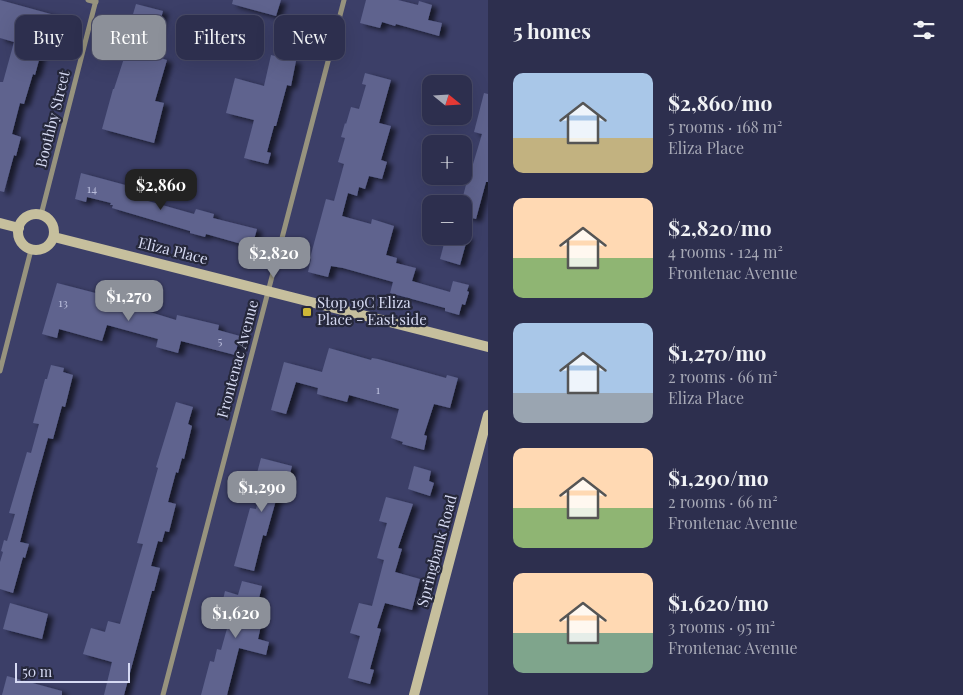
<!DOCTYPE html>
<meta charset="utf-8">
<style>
:root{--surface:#2d2f4e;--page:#353755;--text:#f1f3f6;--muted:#a7a9b6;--line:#484a66;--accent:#8c9099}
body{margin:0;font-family:"Playfair Display",serif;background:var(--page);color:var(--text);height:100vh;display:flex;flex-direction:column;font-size:19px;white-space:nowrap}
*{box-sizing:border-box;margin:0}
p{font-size:16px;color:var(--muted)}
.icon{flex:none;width:28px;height:28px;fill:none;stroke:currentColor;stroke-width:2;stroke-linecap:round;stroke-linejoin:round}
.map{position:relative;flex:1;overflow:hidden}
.panel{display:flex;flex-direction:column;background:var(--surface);width:475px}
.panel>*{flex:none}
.top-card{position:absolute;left:15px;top:15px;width:398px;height:45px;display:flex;gap:10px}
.needle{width:32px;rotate:108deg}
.buttons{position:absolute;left:422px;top:75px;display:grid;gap:10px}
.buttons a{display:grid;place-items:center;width:50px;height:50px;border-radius:10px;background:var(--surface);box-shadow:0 5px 20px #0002,0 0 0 1px var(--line);font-size:25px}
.scale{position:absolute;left:15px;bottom:12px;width:115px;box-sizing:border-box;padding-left:5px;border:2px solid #d6daf3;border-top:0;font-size:14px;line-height:18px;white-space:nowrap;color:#d6daf3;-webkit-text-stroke:4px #26283b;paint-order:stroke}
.price{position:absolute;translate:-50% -42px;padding:0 11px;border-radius:10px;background:var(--accent);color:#fff;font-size:16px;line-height:32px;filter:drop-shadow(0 1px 2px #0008)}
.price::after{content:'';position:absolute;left:50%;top:30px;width:15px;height:11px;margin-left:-8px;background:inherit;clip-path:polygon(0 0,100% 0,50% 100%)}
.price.active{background:#222;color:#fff}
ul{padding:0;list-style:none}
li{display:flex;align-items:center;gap:15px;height:125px;padding:0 25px}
li span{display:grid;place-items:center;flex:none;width:140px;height:100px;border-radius:10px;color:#555}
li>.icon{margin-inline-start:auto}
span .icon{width:60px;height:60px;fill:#fffc;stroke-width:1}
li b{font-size:21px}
h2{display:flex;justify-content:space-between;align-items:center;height:60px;padding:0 25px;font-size:21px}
.pill{padding:0 18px;border-radius:10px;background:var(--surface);box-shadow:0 5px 20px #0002,0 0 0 1px var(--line);font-size:18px;line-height:45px}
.pill.active{background:var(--accent);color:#fff}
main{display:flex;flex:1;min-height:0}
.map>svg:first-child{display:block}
.building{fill:#5e638e;filter:url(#shadow)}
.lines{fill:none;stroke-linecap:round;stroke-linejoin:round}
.street{stroke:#97937e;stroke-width:5}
.secondary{stroke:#c6bf9d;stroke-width:10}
.poi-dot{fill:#cfb837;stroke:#26283b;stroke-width:2}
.labels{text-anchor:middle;stroke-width:4.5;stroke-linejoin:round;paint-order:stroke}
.number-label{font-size:12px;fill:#b8bcda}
.street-label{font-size:15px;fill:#d6daf3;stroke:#26283b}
.poi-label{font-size:15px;fill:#d6daf3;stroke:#26283b;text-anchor:start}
</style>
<main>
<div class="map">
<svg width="488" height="695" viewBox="0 0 488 695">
<defs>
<filter id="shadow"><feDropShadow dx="5.5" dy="3" stdDeviation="2.5" flood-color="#0009"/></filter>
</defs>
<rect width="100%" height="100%" fill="#3c3f68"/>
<g class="building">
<path d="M0,0L58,16L48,51L42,49L35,75L33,74L24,104L20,103L12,134L21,137L16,156L14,155L4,192L0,191V82H3L14,42L0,38Z"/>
<path d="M233,0H281L276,16L232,4Z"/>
<path d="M366,0H398L418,5L419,1L432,5L428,20L442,23L439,36L396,24L395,26L382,22L380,28L360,23Z"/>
<path d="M136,4L163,11L151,55L167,60L155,101L164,103L154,143L102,129L113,89H114L127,49L132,50L140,24L131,21Z"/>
<path d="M271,55L296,61L291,86L287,85L276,126H274L267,152L271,153L268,164L244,158L254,120L226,113L235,78L264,86Z"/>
<path d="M365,73L391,80L379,123L391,126L381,160L387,162L382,179L369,176L365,189L359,187L357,196L348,193L342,216L371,224L372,219L394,226L386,255L397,258L396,263L416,268L412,281L450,292L453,281L469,285L467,291L469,292L465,305L462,304L459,315L445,311V308L390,293L393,282L343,268L331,266L328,277L308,272L311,259L310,258L326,199L334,201L344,164L338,162L345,138L341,137L345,123L346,124L351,107L359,109L366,85L362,84Z"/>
<path d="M484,93L488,94V182H486L476,219L464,216V204H461L468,177L464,176V161L473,164L482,134L474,132Z"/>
<path d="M81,173L144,190L141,199L194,214L196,209L214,214L213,218L257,229L252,247L206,234L205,237L190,233V231L112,208L113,205H110L111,203L87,197L86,202L75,199Z"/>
<path d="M446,236H468L460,265L440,259Z"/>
<path d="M57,283L138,304L137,308L176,320L177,315L219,325L218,330L240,336L235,355L181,341L178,353L156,347L158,339L107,325L102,341L59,329L57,338L42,334Z"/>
<path d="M329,348L371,360L372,358L378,359L446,378L447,375L458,378L450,408L434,404L424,435L427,436L424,450L402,444L403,442L391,438L399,409L349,395L347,402L317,394L318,388L296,382L286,414L271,410L284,362L322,372Z"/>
<path d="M51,365L64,368L63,372L73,375L65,407L62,406L53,439L48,438L33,492L20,542L29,544L25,558L23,557L13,593L0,589V562L3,552L1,551L4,540L7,541L15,514L9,513L27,452L31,453L39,424L33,423L45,379H47Z"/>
<path d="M176,402L193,407L188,424L192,426L184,459L182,458L178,473L176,472L168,502L176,504L169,532L165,531L162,542L158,541L151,566L160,568L154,591H152L124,695H104L112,662L83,654L91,628L105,632L108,621L120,624L143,544L137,543L158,468L156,467Z"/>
<path d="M261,458L292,466L287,485L282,484L279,494L278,493L266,536L263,535L254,571L234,566L250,508L256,509L258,501L261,502L267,476L257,473Z"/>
<path d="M414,466L431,471L429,481L434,483L430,496L408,489Z"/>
<path d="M386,497L413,504L398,548L402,549L395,572L420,579L412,610L385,603L377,628L381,629L370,669L374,670L370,684L348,678L360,636L350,633L359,603L372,606L384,560L377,558L387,523L379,521Z"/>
<path d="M242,581L262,586L253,623L261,626L258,639L269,642L266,655L239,648L227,695H201L210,661L214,662L217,649L221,650L233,607L222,604L225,591L238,595Z"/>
<path d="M10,603L48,614L42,639L3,629Z"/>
<path d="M7,676L62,691V695H2Z"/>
</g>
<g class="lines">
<g class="street">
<path d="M88,0L96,2"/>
<path d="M41,215L96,0"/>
<path d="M0,371L31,250"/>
<path d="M163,695L344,0"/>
</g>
<g class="secondary">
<circle cx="36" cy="232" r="18"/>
<path d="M0,223L19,228"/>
<path d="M54,237L488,347"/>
<path d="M414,695L488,415"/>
</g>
</g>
<rect class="poi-dot" x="302" y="307" width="10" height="10" rx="2.5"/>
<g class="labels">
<g class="number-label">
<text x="92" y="193">14</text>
<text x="63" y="307">13</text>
<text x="220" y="345">5</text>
<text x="378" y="394">1</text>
</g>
<g class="street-label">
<text transform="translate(53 119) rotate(-76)" y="5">Boothby Street</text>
<text transform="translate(173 251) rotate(14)" y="5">Eliza Place</text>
<text transform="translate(238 359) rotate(-75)" y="5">Frontenac Avenue</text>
<text transform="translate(437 551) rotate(-75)" y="5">Springbank Road</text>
</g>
<g class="poi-label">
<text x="317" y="308">Stop 19C Eliza<tspan x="317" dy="17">Place - East side</tspan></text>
</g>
</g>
</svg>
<div class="buttons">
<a><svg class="needle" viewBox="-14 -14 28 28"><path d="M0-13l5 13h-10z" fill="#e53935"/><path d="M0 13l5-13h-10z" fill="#a7a9b6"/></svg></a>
<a>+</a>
<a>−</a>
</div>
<div class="scale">50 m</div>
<b class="price active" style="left:161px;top:211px">$2,860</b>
<b class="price" style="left:274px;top:279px">$2,820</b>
<b class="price" style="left:129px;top:322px">$1,270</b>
<b class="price" style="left:262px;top:513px">$1,290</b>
<b class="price" style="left:236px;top:639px">$1,620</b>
<div class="top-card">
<a class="pill">Buy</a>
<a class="pill active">Rent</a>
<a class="pill">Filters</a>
<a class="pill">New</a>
</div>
</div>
<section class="panel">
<h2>5 homes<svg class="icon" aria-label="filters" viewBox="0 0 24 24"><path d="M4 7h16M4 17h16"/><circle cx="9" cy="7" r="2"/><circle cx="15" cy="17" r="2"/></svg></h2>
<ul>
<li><span style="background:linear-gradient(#a9c7e8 65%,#c2b280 0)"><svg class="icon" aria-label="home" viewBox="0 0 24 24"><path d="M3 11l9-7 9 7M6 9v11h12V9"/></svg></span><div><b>$2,860/mo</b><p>5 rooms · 168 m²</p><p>Eliza Place</p></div></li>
<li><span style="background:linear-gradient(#ffd9b3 60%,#8fb573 0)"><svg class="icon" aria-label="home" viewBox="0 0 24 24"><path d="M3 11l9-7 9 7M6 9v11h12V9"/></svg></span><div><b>$2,820/mo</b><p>4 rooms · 124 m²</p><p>Frontenac Avenue</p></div></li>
<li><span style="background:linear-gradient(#a9c7e8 70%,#9aa5b1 0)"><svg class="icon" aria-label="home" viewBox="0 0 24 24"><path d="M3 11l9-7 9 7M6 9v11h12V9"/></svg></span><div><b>$1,270/mo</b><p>2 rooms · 66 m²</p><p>Eliza Place</p></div></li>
<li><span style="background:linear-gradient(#ffd9b3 60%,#8fb573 0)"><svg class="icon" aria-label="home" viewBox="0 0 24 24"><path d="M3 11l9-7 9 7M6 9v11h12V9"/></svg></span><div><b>$1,290/mo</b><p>2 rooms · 66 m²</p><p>Frontenac Avenue</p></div></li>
<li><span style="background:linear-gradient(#ffd9b3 60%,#7fa58c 0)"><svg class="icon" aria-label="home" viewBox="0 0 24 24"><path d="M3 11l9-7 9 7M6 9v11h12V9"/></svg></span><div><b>$1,620/mo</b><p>3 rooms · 95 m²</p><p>Frontenac Avenue</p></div></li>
</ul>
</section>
</main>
